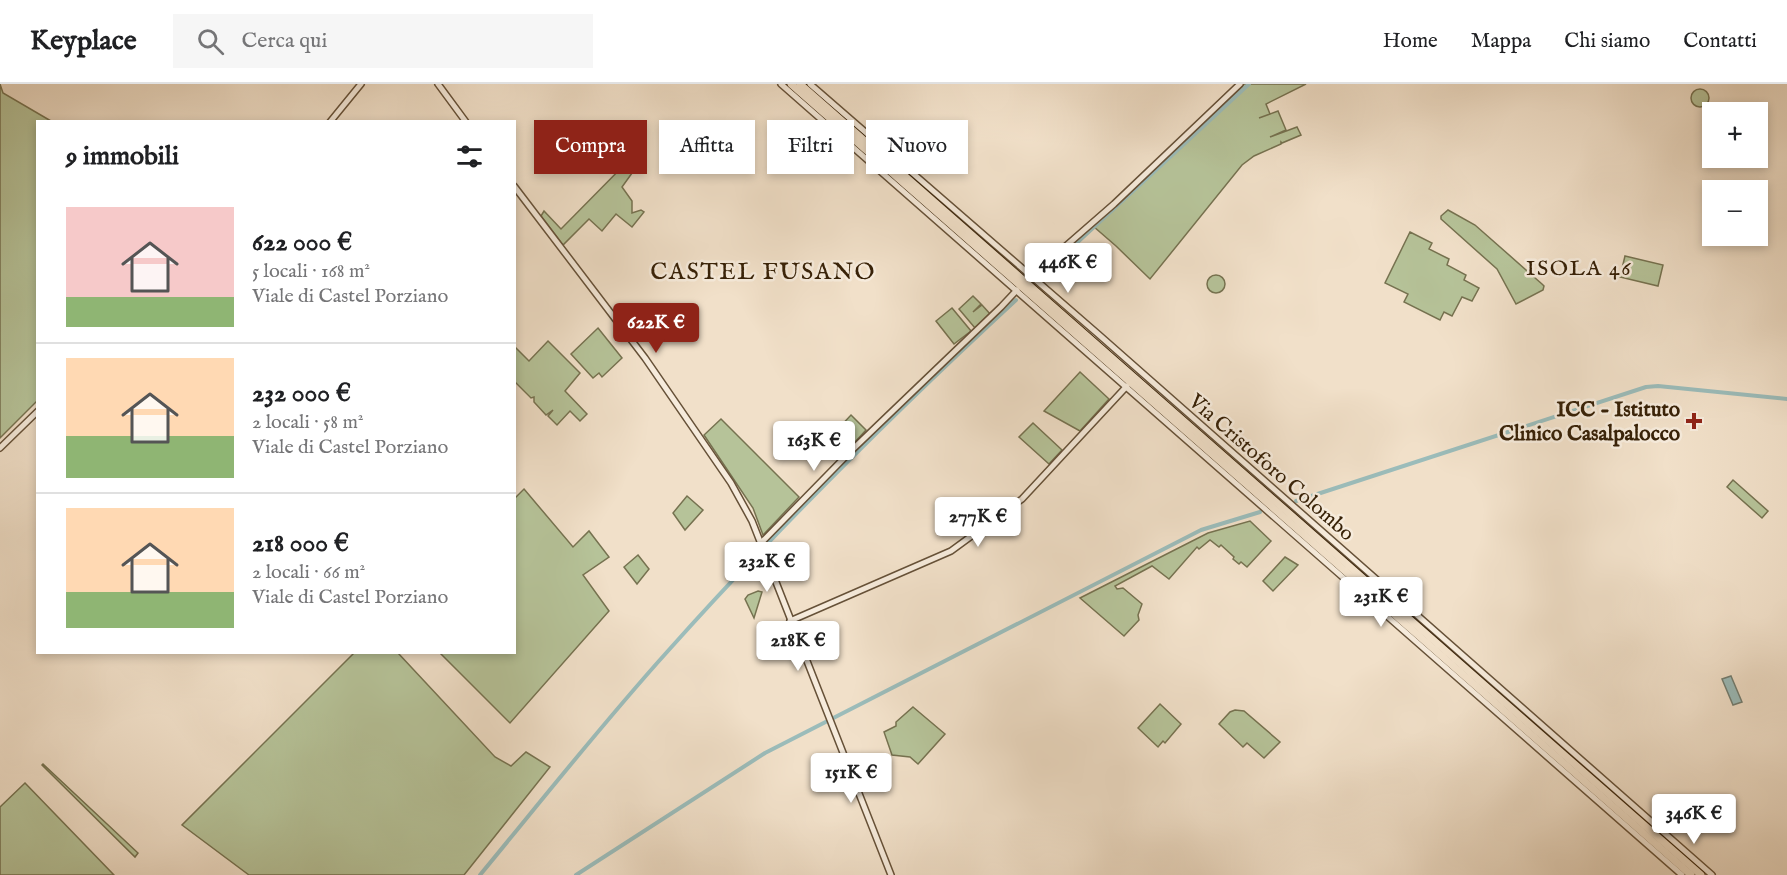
<!DOCTYPE html>
<html lang="it">
<meta charset="utf-8">
<style>
:root{--surface:#fff;--page:#f6f6f6;--text:#202124;--muted:#757577;--line:#e0e0e0;--accent:#8f2418}
body{margin:0;font-family:"IM FELL English",serif;background:var(--page);color:var(--text);height:100vh;display:flex;flex-direction:column;font-size:22px;white-space:nowrap}
*{box-sizing:border-box;margin:0}
p{font-size:20px;color:var(--muted)}
.icon{flex:none;width:33px;height:33px;fill:none;stroke:currentColor;stroke-width:2;stroke-linecap:round;stroke-linejoin:round}
.map{position:relative;flex:1;overflow:hidden}
.details{position:absolute;left:36px;top:36px;width:480px;height:534px;display:flex;flex-direction:column;background:var(--surface);border-radius:0px;box-shadow:0 3px 9px #0003}
.details>*{flex:none}
.hud{position:absolute;left:534px;top:36px;width:570px;height:54px;display:flex;gap:12px}
.tools{position:absolute;left:1702px;top:18px;display:grid;gap:12px}
.tools a{display:grid;place-items:center;width:66px;height:66px;border-radius:0px;background:var(--surface);box-shadow:0 3px 9px #0003;font-size:30px}
.price{position:absolute;translate:-50% -51px;padding:0 14px;border-radius:6px;background:#fff;color:#222;font-size:20px;line-height:39px;filter:drop-shadow(0 2px 3px #0008)}
.price::after{content:'';position:absolute;left:50%;top:36px;width:18px;height:14px;margin-left:-9px;background:inherit;clip-path:polygon(0 0,100% 0,50% 100%)}
.price.current{background:var(--accent);color:#fff}
ul{padding:0;list-style:none}
li{display:flex;align-items:center;gap:18px;height:150px;padding:0 30px}
li+li{border-top:2px solid var(--line)}
li span{display:grid;place-items:center;flex:none;width:168px;height:120px;border-radius:0px;color:#555}
li>.icon{margin-inline-start:auto}
span .icon{width:72px;height:72px;fill:#fffc;stroke-width:1}
li b{font-size:26px}
h2{display:flex;justify-content:space-between;align-items:center;height:72px;padding:0 30px;font-size:26px}
.pill{padding:0 21px;border-radius:0px;background:var(--surface);box-shadow:0 3px 9px #0003;font-size:21px;line-height:54px}
.pill.current{background:var(--accent);color:#fff}
header{display:flex;align-items:center;gap:36px;box-sizing:border-box;height:84px;padding:0 30px;background:var(--surface);border-bottom:2px solid var(--line)}
header strong{font-size:28px}
nav{display:flex;gap:33px;margin-inline-start:auto;font-size:21px}
.search{width:420px;height:54px;background:var(--page);display:flex;align-items:center;gap:15px;box-sizing:border-box;padding:0 21px;border-radius:0px;color:var(--muted);font-size:22px}
.map>svg:first-child{display:block}
.green{fill:#b6c399;stroke:#767250;stroke-width:1.5}
.water{fill:#9bbcba;stroke:#737e72;stroke-width:1.5}
.lines{fill:none;stroke-linecap:round;stroke-linejoin:round}
.canal{stroke:#9bbcba;stroke-width:4}
.minor-casing{stroke:#665138;stroke-width:8}
.major-casing{stroke:#372107;stroke-width:9}
.minor{stroke:#f6ebdc;stroke-width:5}
.major{stroke:#f1e0c9;stroke-width:7}
.poi-dot{fill:#8f2418;stroke:#f6ebdc;stroke-width:2}
.labels{text-anchor:middle;stroke-width:5;stroke-linejoin:round;paint-order:stroke}
.poi-label{font-size:21px;font-weight:bold;fill:#372107;stroke:#f6ebdc;text-anchor:end}
.street-label{font-size:21px;fill:#372107;stroke:#f6ebdc}
.neighbourhood-label{font-size:22px;letter-spacing:1.5px;fill:#372107;stroke:#f6ebdc}
.quarter-label{font-size:24px;letter-spacing:1.5px;fill:#372107;stroke:#f6ebdc}
</style>
<header>
<strong>Keyplace</strong>
<div class="search"><svg class="icon" aria-label="search" viewBox="0 0 24 24"><circle cx="10" cy="10" r="6"/><path d="M15 15l6 6"/></svg>Cerca qui</div>
<nav><a>Home</a><a>Mappa</a><a>Chi siamo</a><a>Contatti</a></nav>
</header>
<div class="map">
<svg width="1787" height="791" viewBox="0 0 1787 791">
<rect width="100%" height="100%" fill="#f1e0c9"/>
<filter id="stains"><feTurbulence type="fractalNoise" baseFrequency=".00333" numOctaves="4"/><feColorMatrix values="0 0 0 0 .2 0 0 0 0 .09 0 0 0 0 .02 0 0 0 .5 -.17"/></filter>
<radialGradient id="worn" r=".72"><stop offset=".6" stop-color="#630" stop-opacity="0"/><stop offset="1" stop-color="#630" stop-opacity=".3"/></radialGradient>
<g class="green">
<path d="M0,0L3,9L51,37L38,38L37,317L0,354Z"/>
<path d="M1244,0H1306L1266,20L1270,30L1259,34L1278,27L1286,46L1270,53L1297,43L1301,51L1282,59L1281,58V60L1254,72L1242,81L1150,195L1116,162L1093,142Z"/>
<circle cx="1700" cy="14" r="9"/>
<path d="M638,67L645,71L622,103L632,117V129L641,126L644,128L632,143L616,130L602,147L589,135L563,161L541,132L544,127L561,145Z"/>
<path d="M1448,126L1475,141L1542,200L1544,202L1543,206L1516,220L1497,185L1441,135V132Z"/>
<path d="M1410,148L1432,159L1429,165L1449,175L1447,181L1466,191L1464,196L1479,204L1472,217L1462,213L1452,232L1444,228L1440,236L1404,218L1408,210L1385,199Z"/>
<path d="M1625,172L1663,181L1658,202L1620,193Z"/>
<circle cx="1216" cy="200" r="9"/>
<path d="M973,212L981,220L973,228L982,221L991,231L975,244L959,225Z"/>
<path d="M952,224L971,247L954,260L936,237Z"/>
<path d="M598,244L622,274L602,293L599,289L593,294L571,270Z"/>
<path d="M548,257L580,289L565,307L587,330L580,337L570,327L557,341L548,332L553,326L546,331L534,318V313L531,314L515,298V263L529,277Z"/>
<path d="M1080,288L1109,315L1080,347L1044,327Z"/>
<path d="M851,331L866,346L855,358L850,356L848,357L837,346Z"/>
<path d="M721,335L799,413L763,451L753,424L704,351Z"/>
<path d="M1033,339L1062,366L1049,380L1019,353Z"/>
<path d="M1733,396L1768,427L1762,434L1727,403Z"/>
<path d="M524,405L573,463L589,447L609,473L583,491L609,527L510,639L440,569L514,568L515,414Z"/>
<path d="M687,412L703,426L685,446L673,429Z"/>
<path d="M1250,437L1271,457L1247,483L1241,478L1239,480L1233,475L1234,473L1221,461L1219,463L1210,456L1199,465L1197,463L1169,495L1152,482L1115,502L1117,505L1123,504L1142,520L1138,531L1139,536L1124,552L1080,514L1208,449Z"/>
<path d="M638,471L649,485L637,500L624,483Z"/>
<path d="M1285,473L1298,481L1273,507L1263,497Z"/>
<path d="M758,507L762,508L754,534L745,515L748,511Z"/>
<path d="M355,568L398,569L495,673L511,682L526,668L550,683L464,791H249L182,741Z"/>
<path d="M1160,620L1181,640L1165,659L1163,657L1158,663L1138,644Z"/>
<path d="M913,623L945,650L918,680L910,673L892,671L884,648L896,642V638Z"/>
<path d="M1235,626L1244,627L1280,658L1264,674L1247,659L1243,663L1219,640L1230,628Z"/>
<path d="M43,680L138,769L135,773L42,681Z"/>
<path d="M25,699L114,791H0V723Z"/>
</g>
<path class="water" d="M1731,592L1742,618L1733,621L1722,595Z"/>
<g class="lines">
<g class="canal">
<path d="M1042,191L1249,0"/>
<path d="M1296,417L1646,303L1658,302L1787,315"/>
<path d="M480,791C542,716 602,640 667,568C777,445 895,328 1016,216"/>
<path d="M576,791L765,669L1201,446L1260,428"/>
</g>
<defs>
<g id="minor">
<path d="M438,0L466,38"/>
<path d="M781,0L1682,791"/>
<path d="M810,0L1098,250L1712,791"/>
<path d="M330,38L361,0"/>
<path d="M514,102L645,274L731,399L752,437L891,791"/>
<path d="M1028,195L1114,120L1240,0"/>
<path d="M0,364L38,327"/>
<path d="M760,460L852,366L1001,223L1017,206"/>
<path d="M790,537L951,467L1022,415L1127,302"/>
</g>
<g id="major">
<path d="M791,0L1691,791"/>
<path d="M800,0L1701,791"/>
</g>
</defs>
<use href="#minor" class="minor-casing"/>
<use href="#major" class="major-casing"/>
<use href="#minor" class="minor"/>
<use href="#major" class="major"/>
</g>
<path class="poi-dot" d="M1691 328h6v6h6v6h-6v6h-6v-6h-6v-6h6z"/>
<g class="labels">
<g class="poi-label">
<text x="1680" y="332">ICC - Istituto<tspan x="1680" dy="24">Clinico Casalpalocco</tspan></text>
</g>
<g class="street-label">
<text transform="translate(1272 383) rotate(41)" y="7">Via Cristoforo Colombo</text>
</g>
<g class="neighbourhood-label">
<text x="1579" y="191">ISOLA 46</text>
</g>
<g class="quarter-label">
<text x="763" y="195">CASTEL FUSANO</text>
</g>
</g>
<rect width="100%" height="100%" filter="url(#stains)"/>
<rect width="100%" height="100%" fill="url(#worn)"/>
</svg>
<div class="tools">
<a>+</a>
<a>−</a>
</div>
<b class="price" style="left:1068px;top:210px">446K €</b>
<b class="price current" style="left:656px;top:270px">622K €</b>
<b class="price" style="left:814px;top:388px">163K €</b>
<b class="price" style="left:978px;top:464px">277K €</b>
<b class="price" style="left:767px;top:509px">232K €</b>
<b class="price" style="left:1381px;top:544px">231K €</b>
<b class="price" style="left:798px;top:588px">218K €</b>
<b class="price" style="left:851px;top:720px">151K €</b>
<b class="price" style="left:1694px;top:761px">346K €</b>
<div class="hud">
<a class="pill current">Compra</a>
<a class="pill">Affitta</a>
<a class="pill">Filtri</a>
<a class="pill">Nuovo</a>
</div>
<section class="details">
<h2>9 immobili<svg class="icon" aria-label="filters" viewBox="0 0 24 24"><path d="M4 7h16M4 17h16"/><circle cx="9" cy="7" r="2"/><circle cx="15" cy="17" r="2"/></svg></h2>
<ul>
<li><span style="background:linear-gradient(#f6c9c9 75%,#8fb573 0)"><svg class="icon" aria-label="home" viewBox="0 0 24 24"><path d="M3 11l9-7 9 7M6 9v11h12V9"/></svg></span><div><b>622 000 €</b><p>5 locali · 168 m²</p><p>Viale di Castel Porziano</p></div></li>
<li><span style="background:linear-gradient(#ffd9b3 65%,#8fb573 0)"><svg class="icon" aria-label="home" viewBox="0 0 24 24"><path d="M3 11l9-7 9 7M6 9v11h12V9"/></svg></span><div><b>232 000 €</b><p>2 locali · 58 m²</p><p>Viale di Castel Porziano</p></div></li>
<li><span style="background:linear-gradient(#ffd9b3 70%,#8fb573 0)"><svg class="icon" aria-label="home" viewBox="0 0 24 24"><path d="M3 11l9-7 9 7M6 9v11h12V9"/></svg></span><div><b>218 000 €</b><p>2 locali · 66 m²</p><p>Viale di Castel Porziano</p></div></li>
</ul>
</section>
</div>
